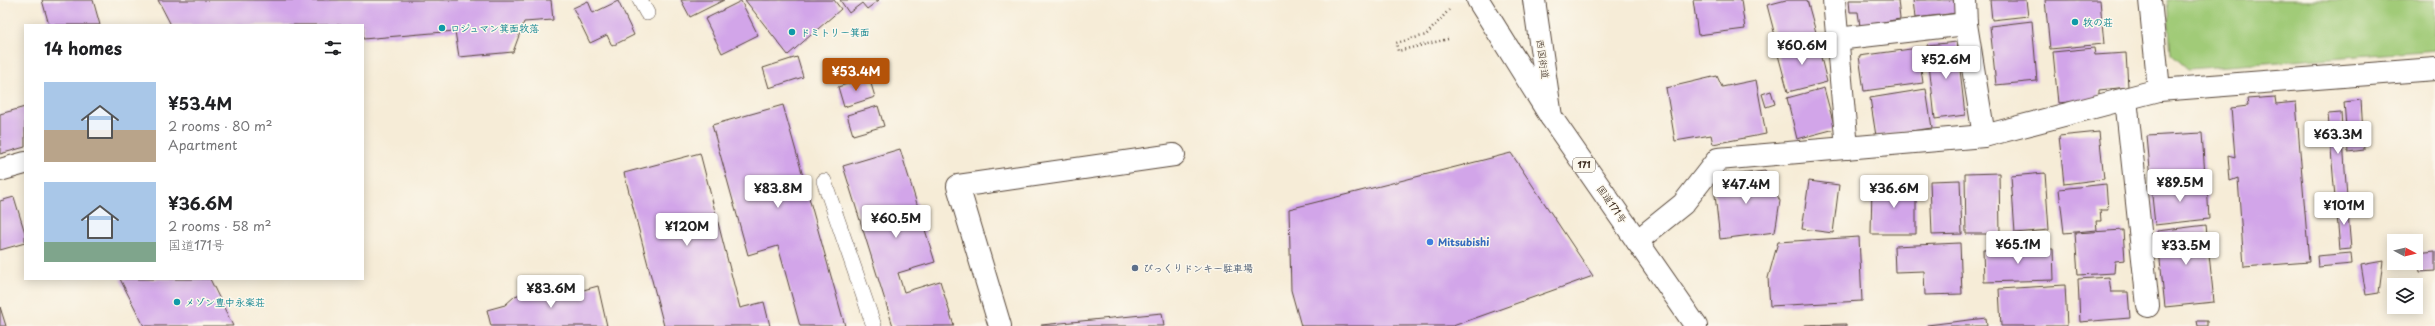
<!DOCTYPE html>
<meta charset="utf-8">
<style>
:root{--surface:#fff;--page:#f6f6f6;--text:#202124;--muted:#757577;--accent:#b45309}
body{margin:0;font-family:"Playpen Sans","Klee One",sans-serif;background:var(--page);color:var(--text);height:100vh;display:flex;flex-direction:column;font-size:15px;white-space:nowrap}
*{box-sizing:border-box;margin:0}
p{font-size:13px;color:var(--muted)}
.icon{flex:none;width:22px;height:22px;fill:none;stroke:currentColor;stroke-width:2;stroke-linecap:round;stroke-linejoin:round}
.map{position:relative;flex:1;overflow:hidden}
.side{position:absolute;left:24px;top:24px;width:340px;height:256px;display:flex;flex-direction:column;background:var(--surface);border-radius:0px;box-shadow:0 2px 10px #0003}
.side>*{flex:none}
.needle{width:26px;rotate:97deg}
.controls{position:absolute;left:2387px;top:234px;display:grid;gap:8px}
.controls a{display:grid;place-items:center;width:36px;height:36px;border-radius:0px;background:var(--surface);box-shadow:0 2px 10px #0003;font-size:20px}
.price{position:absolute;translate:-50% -34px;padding:0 9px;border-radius:4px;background:#fff;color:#222;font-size:13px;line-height:26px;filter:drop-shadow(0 1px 2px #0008)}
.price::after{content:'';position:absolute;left:50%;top:24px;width:12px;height:9px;margin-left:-6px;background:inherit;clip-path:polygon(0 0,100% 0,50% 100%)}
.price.on{background:var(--accent);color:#fff}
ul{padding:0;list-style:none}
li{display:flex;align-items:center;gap:12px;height:100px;padding:0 20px}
li span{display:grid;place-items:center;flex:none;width:112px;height:80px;border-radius:0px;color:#555}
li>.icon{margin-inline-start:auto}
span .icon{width:48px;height:48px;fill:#fffc;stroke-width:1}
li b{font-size:17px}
h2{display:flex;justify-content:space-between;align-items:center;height:48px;padding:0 20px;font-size:17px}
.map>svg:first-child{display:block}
.green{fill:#a1cb78;stroke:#6e7a4b}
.building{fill:#d2a5e9}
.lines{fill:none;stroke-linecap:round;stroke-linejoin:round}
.lane-casing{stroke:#57473a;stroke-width:16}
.street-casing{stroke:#57473a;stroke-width:24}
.highway-casing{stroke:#57473a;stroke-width:24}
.path{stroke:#57473a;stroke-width:2.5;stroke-dasharray:1 3;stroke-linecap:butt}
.lane{stroke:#fff;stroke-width:15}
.street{stroke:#fff;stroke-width:22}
.highway{stroke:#fff;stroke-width:22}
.culture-dot{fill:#0f9aa8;stroke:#fbf7ec;stroke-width:1.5}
.shop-dot{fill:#3f7fe0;stroke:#fbf7ec;stroke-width:1.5}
.service-dot{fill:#5c6f8a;stroke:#fbf7ec;stroke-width:1.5}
.labels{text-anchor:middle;stroke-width:3;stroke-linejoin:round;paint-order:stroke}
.shield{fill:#fbf7ec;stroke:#75685c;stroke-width:1}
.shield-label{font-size:9px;font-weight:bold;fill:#3b2a1e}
.culture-label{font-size:10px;font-weight:bold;fill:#0d838f;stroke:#fbf7ec;text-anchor:start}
.street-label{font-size:10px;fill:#3b2a1e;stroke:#fbf7ec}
.shop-label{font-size:10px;font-weight:bold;fill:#366cbe;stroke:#fbf7ec;text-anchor:start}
.service-label{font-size:10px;font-weight:bold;fill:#4e5e75;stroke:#fbf7ec;text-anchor:start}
</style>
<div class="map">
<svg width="2435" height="326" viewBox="0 0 2435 326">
<rect width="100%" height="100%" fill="#fbf7ec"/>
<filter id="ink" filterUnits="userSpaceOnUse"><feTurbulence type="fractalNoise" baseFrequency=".025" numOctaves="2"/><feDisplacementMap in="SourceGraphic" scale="8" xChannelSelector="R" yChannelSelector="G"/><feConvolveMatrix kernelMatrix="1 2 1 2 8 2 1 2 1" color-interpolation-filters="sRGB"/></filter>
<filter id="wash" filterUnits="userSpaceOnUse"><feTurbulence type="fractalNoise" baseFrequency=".012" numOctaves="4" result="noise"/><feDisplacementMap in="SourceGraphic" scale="16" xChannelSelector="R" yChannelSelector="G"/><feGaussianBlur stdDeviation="0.9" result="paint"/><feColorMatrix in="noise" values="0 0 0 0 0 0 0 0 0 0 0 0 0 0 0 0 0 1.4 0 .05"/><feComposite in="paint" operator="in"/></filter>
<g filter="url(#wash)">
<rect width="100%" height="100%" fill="#f6ecd7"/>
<path class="green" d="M2167,0H2435V50L2188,69L2171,54Z"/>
<g id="blocks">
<g class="building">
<path d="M42,0H93L100,25H49Z"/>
<path d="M158,0H551L553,20L524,22L513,52L459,57L455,31L363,39V25H171Z"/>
<path d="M681,0H724L690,17Z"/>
<path d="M745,0H834L841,9L788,55Z"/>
<path d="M840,0H879L867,9L862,3L849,13Z"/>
<path d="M1693,0H1741L1745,29L1698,35Z"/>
<path d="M1786,0H1807L1817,36L1778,47L1767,5Z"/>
<path d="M1849,0H1898L1900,19L1860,26L1858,12H1850Z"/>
<path d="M1913,0H1956L1957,13L1915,18Z"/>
<path d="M1990,0H2026L2028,16L1992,20Z"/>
<path d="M2045,0H2100L2104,44L2050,49Z"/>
<path d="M588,1L593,13L618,1L634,35L612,46L607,35L590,43L573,8Z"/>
<path d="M741,1L758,35L722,53L705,19Z"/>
<path d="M2032,21L2037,81L1996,85L1990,26Z"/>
<path d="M1817,41L1827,82L1788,92L1777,51Z"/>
<path d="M1957,42L1965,115L1935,119L1927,45Z"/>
<path d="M1918,48L1923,83L1864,91L1859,56Z"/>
<path d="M2094,48L2095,55L2126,53L2128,87L2099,90V99L2058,103L2053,52Z"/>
<path d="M797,57L803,77L769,88L763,68Z"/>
<path d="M1717,76L1722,87L1756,80L1766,134L1713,144L1711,135L1675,141L1666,88Z"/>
<path d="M869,77L875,97L844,107L838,87Z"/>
<path d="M1824,88L1835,129L1797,139L1787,98Z"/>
<path d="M1926,89L1932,128L1876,136L1870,98Z"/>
<path d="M1771,91L1775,104L1766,107L1762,94Z"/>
<path d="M2275,97L2276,104L2296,102L2309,262L2244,267L2238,178L2230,181L2228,155L2235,157L2231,108L2248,106L2247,99Z"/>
<path d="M2361,100L2364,150L2348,152L2344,102Z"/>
<path d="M783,105L845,326H800L778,246L748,255L712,125Z"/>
<path d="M878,106L884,126L853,135L847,115Z"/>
<path d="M25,107V147L0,154V114Z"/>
<path d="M2341,113L2347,197L2335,198L2328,114Z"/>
<path d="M2099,132L2104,179L2064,184L2059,136Z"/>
<path d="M2202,133L2205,176L2151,180L2147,136Z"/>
<path d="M900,149L935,262L898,273L904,292L940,281L954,326H893L843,166Z"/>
<path d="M700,153L740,308L764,302L770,326H664L624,173Z"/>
<path d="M1511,153L1593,276L1453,326H1301L1291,290L1289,209Z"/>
<path d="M1765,171L1780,201L1775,232L1720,239L1713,177Z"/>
<path d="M1999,173L2000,234H1966L1965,174Z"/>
<path d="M2045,173L2049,230L2015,233L2011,176Z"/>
<path d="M1960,180L1962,234L1932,235L1930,181Z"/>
<path d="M1809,181L1839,185L1833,233L1802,229Z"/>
<path d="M2207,183L2209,219L2155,225L2151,186Z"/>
<path d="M1872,184H1916V234H1871Z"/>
<path d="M2106,184L2108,210H2100L2101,221H2096L2097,230L2064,233L2059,189Z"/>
<path d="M14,197L25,233V243L0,250V201Z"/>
<path d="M2347,202L2351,249L2340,250L2336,203Z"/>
<path d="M2206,225L2214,302L2165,307L2157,231Z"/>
<path d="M2123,230L2125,260L2115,261L2114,273L2078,275L2075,233Z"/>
<path d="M1859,237L1862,301L1770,306L1768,278L1778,242Z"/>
<path d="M1960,243L1962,294L1925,295L1924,271L1895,272L1894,246Z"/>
<path d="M2053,249L2054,280L1984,282L1983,250Z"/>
<path d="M2435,251V271L2420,272L2417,253Z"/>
<path d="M2351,253L2352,264L2318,267L2317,256Z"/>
<path d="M2383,261L2379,293L2366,295L2361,265Z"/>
<path d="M2109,277L2111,292H2128L2130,318L2080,322L2078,279Z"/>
<path d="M120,279H210L233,326H144Z"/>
<path d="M2065,285L2067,326H2001L1999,289Z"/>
<path d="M598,286L607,326H491L487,310L505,305L515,296L532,290L554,289L576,292Z"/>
<path d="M0,307L6,326H0Z"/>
<path d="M1162,313L1164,326H1041V325Z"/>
<path d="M1986,318L1987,326H1927V325Z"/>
<path d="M2197,321H2207V326H2198Z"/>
<path d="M1846,324V326H1804V325Z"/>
</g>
</g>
</g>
<g filter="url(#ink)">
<use href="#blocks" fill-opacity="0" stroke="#57473a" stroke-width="1"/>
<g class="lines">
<defs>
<g id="lane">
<path d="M640,0L647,13"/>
<path d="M824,181L874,326"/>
</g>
<g id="street">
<path d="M1534,0L1551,117"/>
<path d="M1834,0L1847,148"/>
<path d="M1965,0L1966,24L1984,136"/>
<path d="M2150,0L2159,90"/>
<path d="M1837,39L1966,24"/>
<path d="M2126,99L2148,306"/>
<path d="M0,170L25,163"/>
<path d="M1637,241L1683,204L1718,159L1984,136L2159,90L2435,69"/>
<path d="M1000,326L958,186L1174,155"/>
</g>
<path id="highway" d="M1478,0L1551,117L1696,326"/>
</defs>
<use href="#lane" class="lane-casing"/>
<use href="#street" class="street-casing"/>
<use href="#highway" class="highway-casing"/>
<path class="path" d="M1448,39L1398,51L1396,43L1426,35L1449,10"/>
<use href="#lane" class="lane"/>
<use href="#street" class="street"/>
<use href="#highway" class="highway"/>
</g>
</g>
<g class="culture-dot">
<circle cx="2075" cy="22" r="4"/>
<circle cx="442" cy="28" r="4"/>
<circle cx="792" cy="32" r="4"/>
<circle cx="177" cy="302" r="4"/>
</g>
<circle class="shop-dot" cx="1430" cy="242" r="4"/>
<circle class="service-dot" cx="1135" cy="268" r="4"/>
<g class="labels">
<rect class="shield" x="1573" y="158" width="22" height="14" rx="3"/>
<g class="shield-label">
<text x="1584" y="168">171</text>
</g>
<g class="culture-label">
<text x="2083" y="26">牧の荘</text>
<text x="450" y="32">ロジュマン箕面牧落</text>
<text x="800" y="36">ドミトリー箕面</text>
<text x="185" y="306">メゾン豊中永楽荘</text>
</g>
<g class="street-label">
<text transform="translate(1543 59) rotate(82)" y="4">西国街道</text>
<text transform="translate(1612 204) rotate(55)" y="4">国道171号</text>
</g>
<g class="shop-label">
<text x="1438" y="246">Mitsubishi</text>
</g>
<g class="service-label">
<text x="1143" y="272">びっくりドンキー駐車場</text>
</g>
</g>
</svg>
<div class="controls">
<a><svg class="needle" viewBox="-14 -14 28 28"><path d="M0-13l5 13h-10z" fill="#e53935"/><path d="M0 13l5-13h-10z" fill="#757577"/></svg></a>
<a><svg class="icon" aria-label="layers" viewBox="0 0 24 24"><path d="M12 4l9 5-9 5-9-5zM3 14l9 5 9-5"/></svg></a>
</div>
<b class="price" style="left:1802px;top:66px">¥60.6M</b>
<b class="price" style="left:1946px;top:80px">¥52.6M</b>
<b class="price on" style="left:856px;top:92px">¥53.4M</b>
<b class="price" style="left:2338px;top:155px">¥63.3M</b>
<b class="price" style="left:2180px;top:203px">¥89.5M</b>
<b class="price" style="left:1746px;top:205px">¥47.4M</b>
<b class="price" style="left:778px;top:209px">¥83.8M</b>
<b class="price" style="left:1894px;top:209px">¥36.6M</b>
<b class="price" style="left:2344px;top:226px">¥101M</b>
<b class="price" style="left:896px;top:239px">¥60.5M</b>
<b class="price" style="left:687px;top:247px">¥120M</b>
<b class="price" style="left:2018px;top:265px">¥65.1M</b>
<b class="price" style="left:2186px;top:266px">¥33.5M</b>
<b class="price" style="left:551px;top:309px">¥83.6M</b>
<section class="side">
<h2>14 homes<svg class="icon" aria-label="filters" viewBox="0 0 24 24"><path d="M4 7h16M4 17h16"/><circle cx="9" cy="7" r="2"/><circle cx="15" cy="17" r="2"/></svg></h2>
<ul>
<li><span style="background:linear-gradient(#a9c7e8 60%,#b9a48a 0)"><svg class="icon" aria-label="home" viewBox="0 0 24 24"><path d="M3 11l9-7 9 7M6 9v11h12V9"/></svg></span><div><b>¥53.4M</b><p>2 rooms · 80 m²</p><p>Apartment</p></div></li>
<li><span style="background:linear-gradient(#a9c7e8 75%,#7fa58c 0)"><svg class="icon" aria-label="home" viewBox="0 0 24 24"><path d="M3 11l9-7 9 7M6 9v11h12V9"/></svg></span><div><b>¥36.6M</b><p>2 rooms · 58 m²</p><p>国道171号</p></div></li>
</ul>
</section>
</div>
